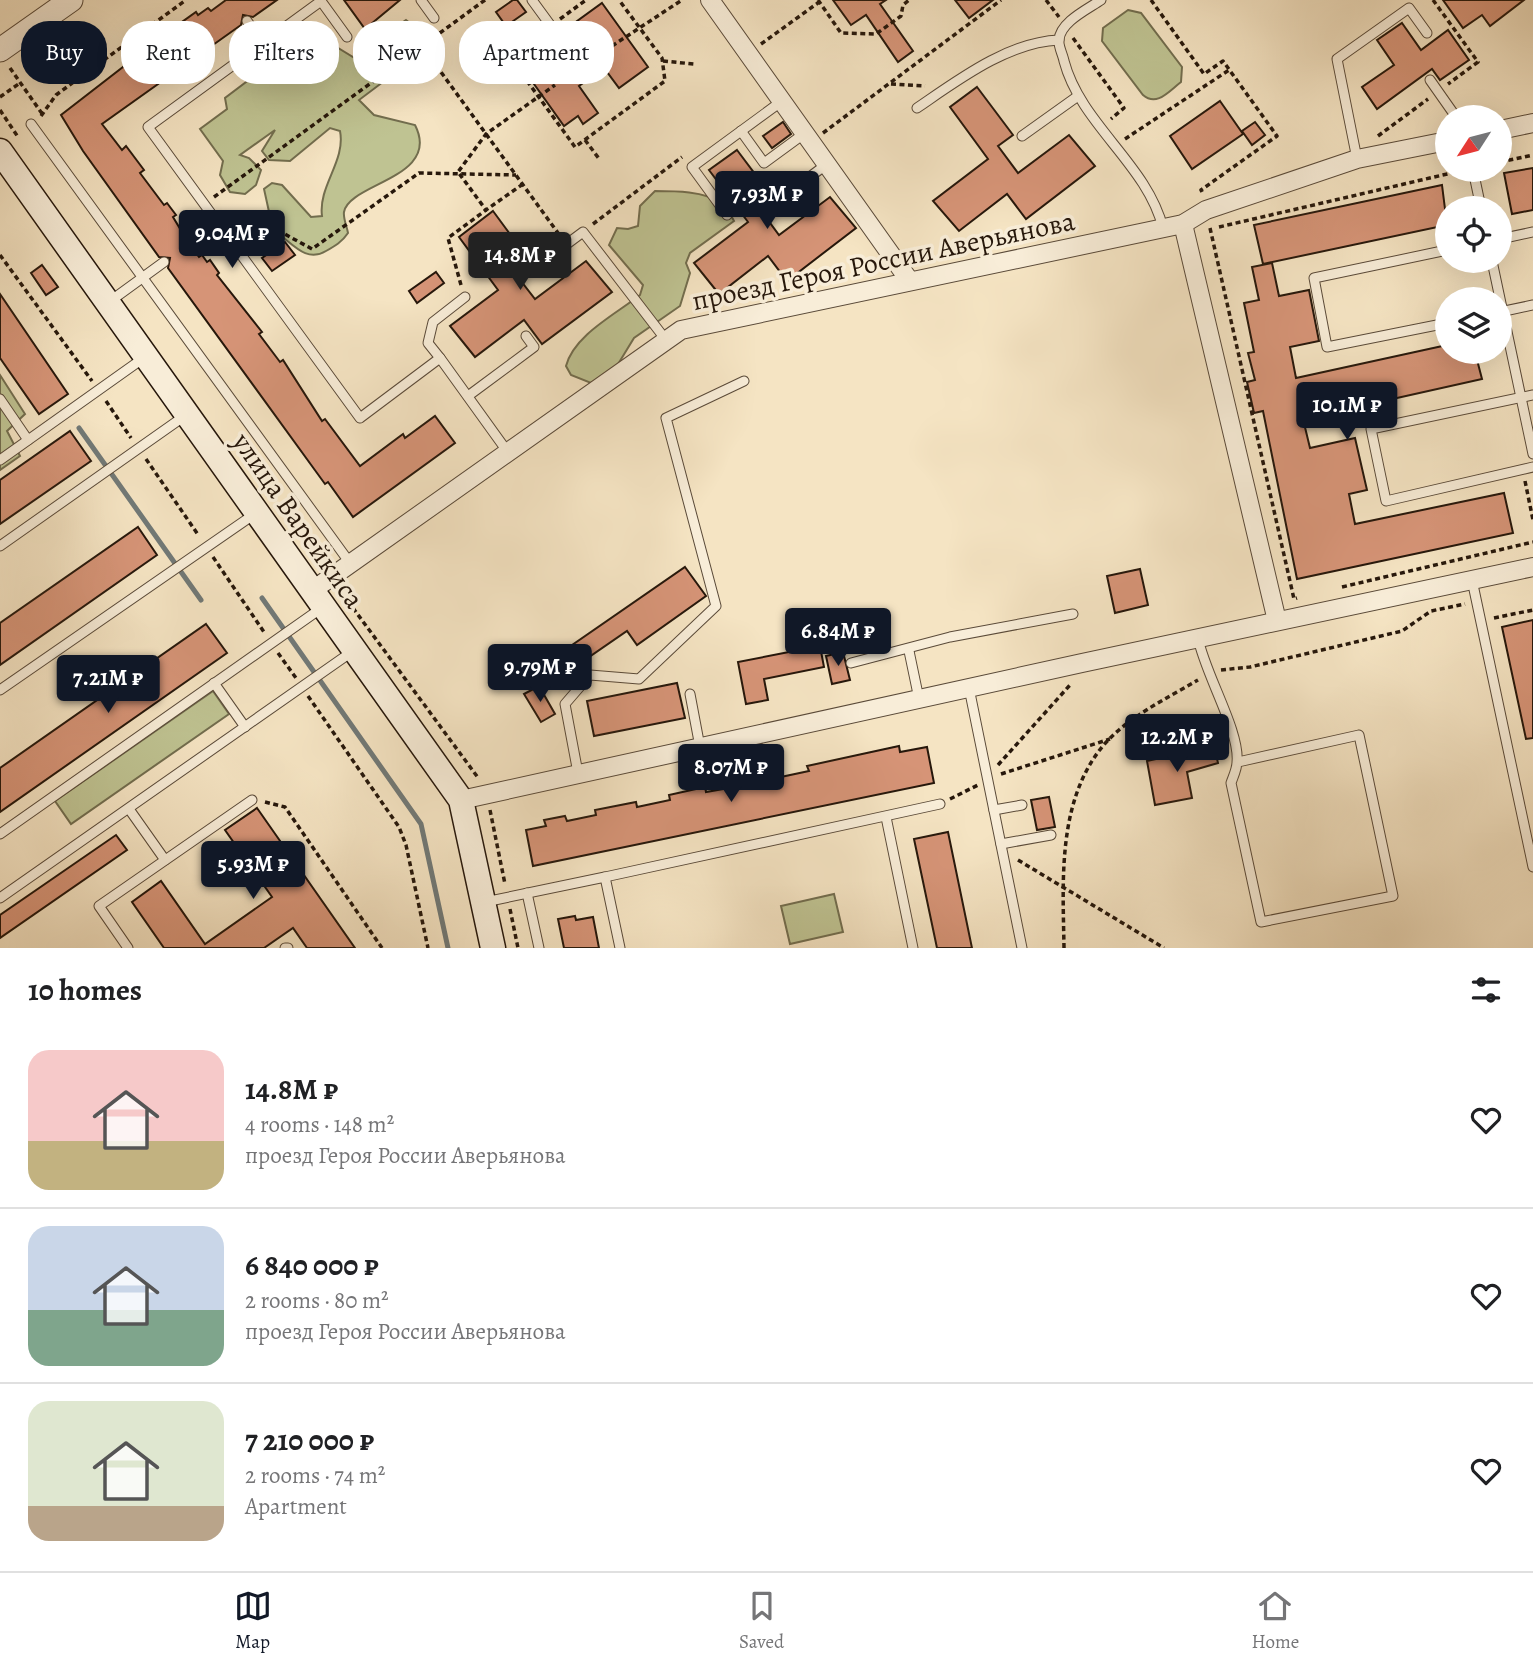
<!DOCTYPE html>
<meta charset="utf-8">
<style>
:root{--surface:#fff;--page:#f6f6f6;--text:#202124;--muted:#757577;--line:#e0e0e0;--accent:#111827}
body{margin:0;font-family:Alegreya,serif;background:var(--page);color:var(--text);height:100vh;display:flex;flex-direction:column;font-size:26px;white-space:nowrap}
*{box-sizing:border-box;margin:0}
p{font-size:23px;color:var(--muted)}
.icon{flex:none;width:38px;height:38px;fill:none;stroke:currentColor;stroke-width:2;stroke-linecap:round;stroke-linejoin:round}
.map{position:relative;height:948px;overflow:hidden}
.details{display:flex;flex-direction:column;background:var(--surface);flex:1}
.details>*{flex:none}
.hud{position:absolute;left:21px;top:21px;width:700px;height:63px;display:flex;gap:14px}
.needle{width:46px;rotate:234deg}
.buttons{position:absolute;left:1435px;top:105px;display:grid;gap:14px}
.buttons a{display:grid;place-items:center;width:77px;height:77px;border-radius:50%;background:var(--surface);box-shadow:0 7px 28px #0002;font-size:35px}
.price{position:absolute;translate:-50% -60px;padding:0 16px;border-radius:7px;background:var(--accent);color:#fff;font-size:23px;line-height:46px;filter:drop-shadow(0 2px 4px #0008)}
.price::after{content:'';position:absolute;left:50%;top:42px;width:21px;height:16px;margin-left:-10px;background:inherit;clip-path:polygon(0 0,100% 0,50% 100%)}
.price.active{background:#222;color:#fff}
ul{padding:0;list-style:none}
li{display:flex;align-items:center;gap:21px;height:175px;padding:0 28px}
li+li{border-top:2px solid var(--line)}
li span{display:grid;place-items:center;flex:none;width:196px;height:140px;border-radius:21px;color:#555}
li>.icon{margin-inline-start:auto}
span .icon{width:84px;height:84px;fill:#fffc;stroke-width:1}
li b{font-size:30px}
h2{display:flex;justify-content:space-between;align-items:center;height:84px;padding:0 28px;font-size:30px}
.tag{padding:0 24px;border-radius:28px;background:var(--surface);box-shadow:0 7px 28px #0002;font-size:24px;line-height:63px}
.tag.active{background:var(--accent);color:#fff}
.dock{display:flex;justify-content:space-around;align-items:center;height:98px;border-top:2px solid var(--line);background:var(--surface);font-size:19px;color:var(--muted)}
.dock a{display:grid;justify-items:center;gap:4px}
.dock .active{color:var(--accent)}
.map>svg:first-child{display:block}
.green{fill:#bfc392;stroke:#726d4e;stroke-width:2}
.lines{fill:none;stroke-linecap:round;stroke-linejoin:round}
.stream{stroke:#717977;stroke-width:5}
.building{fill:#d69477;stroke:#26170b;stroke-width:2}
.service-casing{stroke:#5a4a39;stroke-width:11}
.minor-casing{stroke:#5a4a39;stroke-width:20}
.tertiary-casing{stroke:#5a4a39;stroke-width:25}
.secondary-casing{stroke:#26170b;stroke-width:27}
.path{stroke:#26170b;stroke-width:3.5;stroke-dasharray:5 3.5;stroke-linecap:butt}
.service{stroke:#f8edd8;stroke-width:9}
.minor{stroke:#f8edd8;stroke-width:18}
.tertiary{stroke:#f8edd8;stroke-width:23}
.secondary{stroke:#f8edd8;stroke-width:24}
.labels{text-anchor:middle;stroke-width:7;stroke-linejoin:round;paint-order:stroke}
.street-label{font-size:28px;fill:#26170b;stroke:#f8edd8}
</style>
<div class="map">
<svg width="1533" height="948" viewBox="0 0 1533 948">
<rect width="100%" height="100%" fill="#f5e4c3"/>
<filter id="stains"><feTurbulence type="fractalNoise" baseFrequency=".00286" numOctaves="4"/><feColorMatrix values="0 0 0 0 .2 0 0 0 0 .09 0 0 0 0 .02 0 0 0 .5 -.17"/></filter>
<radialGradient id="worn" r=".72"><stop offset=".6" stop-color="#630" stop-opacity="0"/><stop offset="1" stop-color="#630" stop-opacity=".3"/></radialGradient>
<g class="green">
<path d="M1128,10L1141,13L1182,67L1181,82C1169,91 1157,107 1143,95L1102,41L1103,28Z"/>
<path d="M406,20L415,27L416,57L359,100L374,115L415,125C442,178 349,183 344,212C343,218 347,227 348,233C342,242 335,246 326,251C305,264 291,241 273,230L264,189L272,183L282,185L311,217L322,216C318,186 346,161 340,131L330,128L290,161L269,160L262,151L275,130L240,155L249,158L261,170L256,185L245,194L230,192L220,175L223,161L200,129L227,109L225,98L311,33L321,31L335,46L353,57Z"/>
<path d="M655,191C674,191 705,191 721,203C727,207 731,216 734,221L690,253L686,263L690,273L680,306L634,338L612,374L591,383L571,375L566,366C574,335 616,314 640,295L643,285L609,245L617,228L628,229L638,226L640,206Z"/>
<path d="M0,375L25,414L7,431L20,456L0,470Z"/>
<path d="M213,691L229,714L71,824L55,801Z"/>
<path d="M834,894L843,932L790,944L781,906Z"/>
</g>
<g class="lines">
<g class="stream">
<path d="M79,428L201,600"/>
<path d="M262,598L421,824L448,948"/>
</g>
</g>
<g class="building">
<path d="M226,0H277L253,17L243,15L241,25L102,124L122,150L126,146L144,170L140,173L164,205L167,203L176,215L173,217L185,237L184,247L193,249L199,257L202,255L207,262L210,260L219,273L217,275L262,332L259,334L280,362L283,360L322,421L325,419L360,466L403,434L405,438L435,416L455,443L353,517L328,482L325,484L168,268L170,258L159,257L83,151L61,115L154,43L156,46L185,25L182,22L196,12L198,15L208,8L211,11Z"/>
<path d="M344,0H400L365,29Z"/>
<path d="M513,0H517L526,12L506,26L496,12Z"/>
<path d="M833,0H886L880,4L913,51L898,62L866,15L851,25Z"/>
<path d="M955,0H993L969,18Z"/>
<path d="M1443,0H1524L1490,26L1482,15L1463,28Z"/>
<path d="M602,3L648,67L619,88L604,68L579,86L598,113L583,124L578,116L564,126L519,63L532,53L528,47L543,36L564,64L589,46L573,24Z"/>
<path d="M1402,23L1421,50L1448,30L1469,60L1440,80L1432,69L1377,109L1362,87L1394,65L1377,40Z"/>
<path d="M977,87L1013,135L998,146L1018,173L1069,135L1095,166L1026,219L1007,194L959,231L933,201L988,159L950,107Z"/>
<path d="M1220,101L1243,134L1192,169L1170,136Z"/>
<path d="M783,122L791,134L772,148L763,136Z"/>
<path d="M1255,122L1265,135L1252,145L1242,131Z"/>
<path d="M737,150L773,198L759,208L779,235L830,197L856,228L787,281L768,256L719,294L694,263L748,222L709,170Z"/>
<path d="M1533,168V210L1512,214L1504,173Z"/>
<path d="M1442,185L1447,225L1263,264L1254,225Z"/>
<path d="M493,211L529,260L514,272L535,299L586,261L612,292L542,344L524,320L475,357L450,326L498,290L459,237Z"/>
<path d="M285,242L295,255L272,271L262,258Z"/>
<path d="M1272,263L1279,296L1309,290L1319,341L1290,347L1296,378L1447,345V352H1475L1482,379L1303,419L1310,448L1355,438L1367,490L1349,494L1355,524L1504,493L1513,533L1297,579L1263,411L1254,413L1247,382L1255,380L1248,353L1254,352L1244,303L1259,300L1252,267Z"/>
<path d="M42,265L58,287L46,295L31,273Z"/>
<path d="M436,272L444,283L417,303L409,291Z"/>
<path d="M0,294L68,394L39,414L0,358Z"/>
<path d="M70,431L91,461L0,524V480Z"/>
<path d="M138,527L157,555L0,665V623Z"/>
<path d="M685,567L706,596L637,645L627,631L560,677L549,661Z"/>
<path d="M1140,569L1148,605L1115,613L1107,576Z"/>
<path d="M1533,620V738L1526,739L1502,627Z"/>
<path d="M206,624L227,653L0,812V768Z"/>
<path d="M820,646L824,667L764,679L768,700L746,704L738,662Z"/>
<path d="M843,652L850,680L832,684L826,656Z"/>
<path d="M677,683L685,718L594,736L587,701Z"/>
<path d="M539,686L555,714L541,722L524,694Z"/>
<path d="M899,746L900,752L927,747L934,783L533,866L526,830L546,826L544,820L565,816L567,821L596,815L595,810L636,802L637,807L670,800L669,795L705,787L706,792L735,787L734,781L775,773L776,778L809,771L807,766Z"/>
<path d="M1214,746L1218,763L1187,772L1192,798L1155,805L1147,761Z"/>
<path d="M1049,797L1055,827L1037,830L1031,800Z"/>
<path d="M257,808L355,948H307L293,928L264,948H164L132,902L161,881L205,944L272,897L225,830Z"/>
<path d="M948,832L972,948H937L914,839Z"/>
<path d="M116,835L127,850L0,938V915Z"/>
<path d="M575,916L576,920L593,917L599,948H564L558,919Z"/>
</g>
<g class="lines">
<defs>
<g id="service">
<path d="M421,0L434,18"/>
<path d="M532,0L551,26"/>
<path d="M1101,0C1088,9 1060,22 1059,40C1058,46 1063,55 1064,61C1081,125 1147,164 1163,228"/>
<path d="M247,21L263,43"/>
<path d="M347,37L321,1L148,127L360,418L440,358L507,451"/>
<path d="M1430,80L1456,117"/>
<path d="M917,108C958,80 1008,42 1059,40"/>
<path d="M31,124L350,563"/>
<path d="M741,131L764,163L805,133"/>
<path d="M1022,136L1078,96"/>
<path d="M1357,159L1337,59L1409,8L1427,33"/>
<path d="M1473,170L1481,208"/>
<path d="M783,197L827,164"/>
<path d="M727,215L692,167L782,101"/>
<path d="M1500,239L1533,232"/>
<path d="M189,243L218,223"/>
<path d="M1447,250L1314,278L1327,347L1447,323"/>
<path d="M1492,261L1533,454"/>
<path d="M540,264L583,232L666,340"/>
<path d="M109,302L164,262"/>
<path d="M1500,312L1533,305"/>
<path d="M440,358L428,343L433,322L465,297"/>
<path d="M1533,395L1371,429L1386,501L1533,467"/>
<path d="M468,396L534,347L526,336"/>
<path d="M0,399L28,440"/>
<path d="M0,460L145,357"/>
<path d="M0,546L186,415"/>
<path d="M1472,580L1533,867"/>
<path d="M1198,638C1205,674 1240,731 1237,762C1237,769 1233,777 1231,783L1261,922L1393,896L1359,735L1238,762"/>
<path d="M909,651L919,699"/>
<path d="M851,663L950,637L1073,614"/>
<path d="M214,683L245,727"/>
<path d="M969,688L1022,948"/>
<path d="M0,690L256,513"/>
<path d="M690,694L700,747"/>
<path d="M1148,748L1231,730"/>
<path d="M578,773L565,704L590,675L639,679L716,606L666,418L744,381"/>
<path d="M129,809L165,860"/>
<path d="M994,810L1022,805"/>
<path d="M886,817L913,948"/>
<path d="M0,834L323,607"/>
<path d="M1001,844L1051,835"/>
<path d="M605,877L940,804"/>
<path d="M527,893L539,948"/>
<path d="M0,898L353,651"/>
<path d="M485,902L605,877L620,948"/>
<path d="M128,948L99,906L252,800"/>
<path d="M285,948H288"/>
</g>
<g id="minor">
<path d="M710,0L909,280"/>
<path d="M1500,130L1533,123"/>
<path d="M1183,224L1277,621"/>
<path d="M313,590L681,330L1183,224L1206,210L1357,159L1447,141"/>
<path d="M461,800L1082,663L1533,567"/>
</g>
<path id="tertiary" d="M0,50L71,0"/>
<path id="secondary" d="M0,151L461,800L493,948"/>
</defs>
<use href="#service" class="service-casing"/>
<use href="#minor" class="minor-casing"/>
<use href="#tertiary" class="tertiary-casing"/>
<use href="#secondary" class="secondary-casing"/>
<g class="path">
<path d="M485,0L422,46L558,233"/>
<path d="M818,0L841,33L876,34L901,16L903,5L909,0"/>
<path d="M1046,0L1059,17"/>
<path d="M1151,0L1204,74L1223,61L1277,136L1201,190L1202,192"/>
<path d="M1433,0L1478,62L1448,84"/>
<path d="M560,19L586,0"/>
<path d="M539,34L509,56L575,147L665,81L662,58L619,0"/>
<path d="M1073,38L1124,108L1111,119"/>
<path d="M761,44L822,0"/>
<path d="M612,46L682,0"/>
<path d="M355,48L377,78"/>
<path d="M663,61L694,64"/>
<path d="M10,68L43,115"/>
<path d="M891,84L925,86"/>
<path d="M0,97L20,83"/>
<path d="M0,110L18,137"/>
<path d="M41,116L56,95L186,0"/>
<path d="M823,133L1001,0"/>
<path d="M1378,136L1428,99"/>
<path d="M1125,139L1229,70"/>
<path d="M585,140L600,160"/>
<path d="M1500,162L1533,155"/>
<path d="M523,184L486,210L458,172L486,134L555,85"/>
<path d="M214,197L422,46"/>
<path d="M593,224L682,157"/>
<path d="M1219,227L1460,171"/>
<path d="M1210,228L1294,599L1297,598"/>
<path d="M244,239L281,232L312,249L419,173L516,175"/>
<path d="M0,255L92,381"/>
<path d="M461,285L448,238L486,210"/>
<path d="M106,401L131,438"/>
<path d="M146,459L199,536"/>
<path d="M1525,481L1533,520"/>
<path d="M213,557L264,632"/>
<path d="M1342,587L1533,542"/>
<path d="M353,608L479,779"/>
<path d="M1494,618L1533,610"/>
<path d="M278,653L296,678"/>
<path d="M1221,670L1250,667L1402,631L1431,611L1465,604"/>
<path d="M308,696L399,827L406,845L428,948"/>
<path d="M998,765L1070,685"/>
<path d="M1001,774L1110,739"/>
<path d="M950,799L978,785"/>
<path d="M265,802L285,807L382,948"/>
<path d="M490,810L505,884"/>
<path d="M1018,860L1164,948"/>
<path d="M510,909L518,948"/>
<path d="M1064,948C1063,881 1057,803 1102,747C1127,717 1166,699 1198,680"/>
</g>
<use href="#service" class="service"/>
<use href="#minor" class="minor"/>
<use href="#tertiary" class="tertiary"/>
<use href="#secondary" class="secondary"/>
</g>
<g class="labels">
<g class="street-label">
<text transform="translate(883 260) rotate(-12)" y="10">проезд Героя России Аверьянова</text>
<text transform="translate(299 520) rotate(55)" y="10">улица Варейкиса</text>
</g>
</g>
<rect width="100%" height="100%" filter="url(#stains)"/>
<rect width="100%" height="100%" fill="url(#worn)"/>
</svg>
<div class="buttons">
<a><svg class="needle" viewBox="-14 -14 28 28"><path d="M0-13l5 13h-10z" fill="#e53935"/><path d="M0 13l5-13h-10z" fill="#757577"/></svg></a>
<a><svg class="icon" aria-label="locate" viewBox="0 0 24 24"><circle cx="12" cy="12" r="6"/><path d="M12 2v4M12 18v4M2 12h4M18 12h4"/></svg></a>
<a><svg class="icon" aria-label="layers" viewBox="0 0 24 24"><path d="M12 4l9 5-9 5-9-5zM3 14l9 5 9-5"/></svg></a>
</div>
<b class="price" style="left:767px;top:231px">7.93M ₽</b>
<b class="price" style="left:232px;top:270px">9.04M ₽</b>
<b class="price active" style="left:520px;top:292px">14.8M ₽</b>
<b class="price" style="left:1347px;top:442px">10.1M ₽</b>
<b class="price" style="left:838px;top:668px">6.84M ₽</b>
<b class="price" style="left:540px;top:704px">9.79M ₽</b>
<b class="price" style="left:108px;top:715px">7.21M ₽</b>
<b class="price" style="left:1177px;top:774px">12.2M ₽</b>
<b class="price" style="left:731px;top:804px">8.07M ₽</b>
<b class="price" style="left:253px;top:901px">5.93M ₽</b>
<div class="hud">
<a class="tag active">Buy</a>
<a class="tag">Rent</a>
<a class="tag">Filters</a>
<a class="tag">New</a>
<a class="tag">Apartment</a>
</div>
</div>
<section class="details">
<h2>10 homes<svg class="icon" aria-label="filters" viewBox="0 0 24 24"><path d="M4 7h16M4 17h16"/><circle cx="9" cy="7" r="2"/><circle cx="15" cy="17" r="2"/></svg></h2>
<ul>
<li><span style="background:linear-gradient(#f6c9c9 65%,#c2b280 0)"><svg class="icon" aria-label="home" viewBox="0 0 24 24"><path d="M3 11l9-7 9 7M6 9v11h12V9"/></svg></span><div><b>14.8M ₽</b><p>4 rooms · 148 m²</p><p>проезд Героя России Аверьянова</p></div><svg class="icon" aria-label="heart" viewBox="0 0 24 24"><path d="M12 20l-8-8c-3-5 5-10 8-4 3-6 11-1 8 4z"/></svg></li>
<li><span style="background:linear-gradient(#c9d6e8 60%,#7fa58c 0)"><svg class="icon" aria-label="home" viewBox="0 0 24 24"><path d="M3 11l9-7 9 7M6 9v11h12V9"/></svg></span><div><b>6 840 000 ₽</b><p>2 rooms · 80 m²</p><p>проезд Героя России Аверьянова</p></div><svg class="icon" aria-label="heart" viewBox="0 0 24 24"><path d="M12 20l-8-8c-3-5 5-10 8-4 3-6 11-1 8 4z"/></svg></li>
<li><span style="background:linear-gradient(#dfe7d0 75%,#b9a48a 0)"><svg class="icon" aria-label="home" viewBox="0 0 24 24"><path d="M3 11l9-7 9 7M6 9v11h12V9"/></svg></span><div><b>7 210 000 ₽</b><p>2 rooms · 74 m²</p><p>Apartment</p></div><svg class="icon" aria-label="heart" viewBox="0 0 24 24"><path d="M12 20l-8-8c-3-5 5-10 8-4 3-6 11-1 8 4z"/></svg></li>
</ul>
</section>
<nav class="dock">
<a class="active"><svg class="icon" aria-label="map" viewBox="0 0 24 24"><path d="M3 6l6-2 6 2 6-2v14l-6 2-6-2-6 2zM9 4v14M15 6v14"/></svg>Map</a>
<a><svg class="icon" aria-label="saved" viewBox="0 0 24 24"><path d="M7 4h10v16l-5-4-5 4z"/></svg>Saved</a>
<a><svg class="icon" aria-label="home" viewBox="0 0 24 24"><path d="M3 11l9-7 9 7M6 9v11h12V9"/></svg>Home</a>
</nav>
